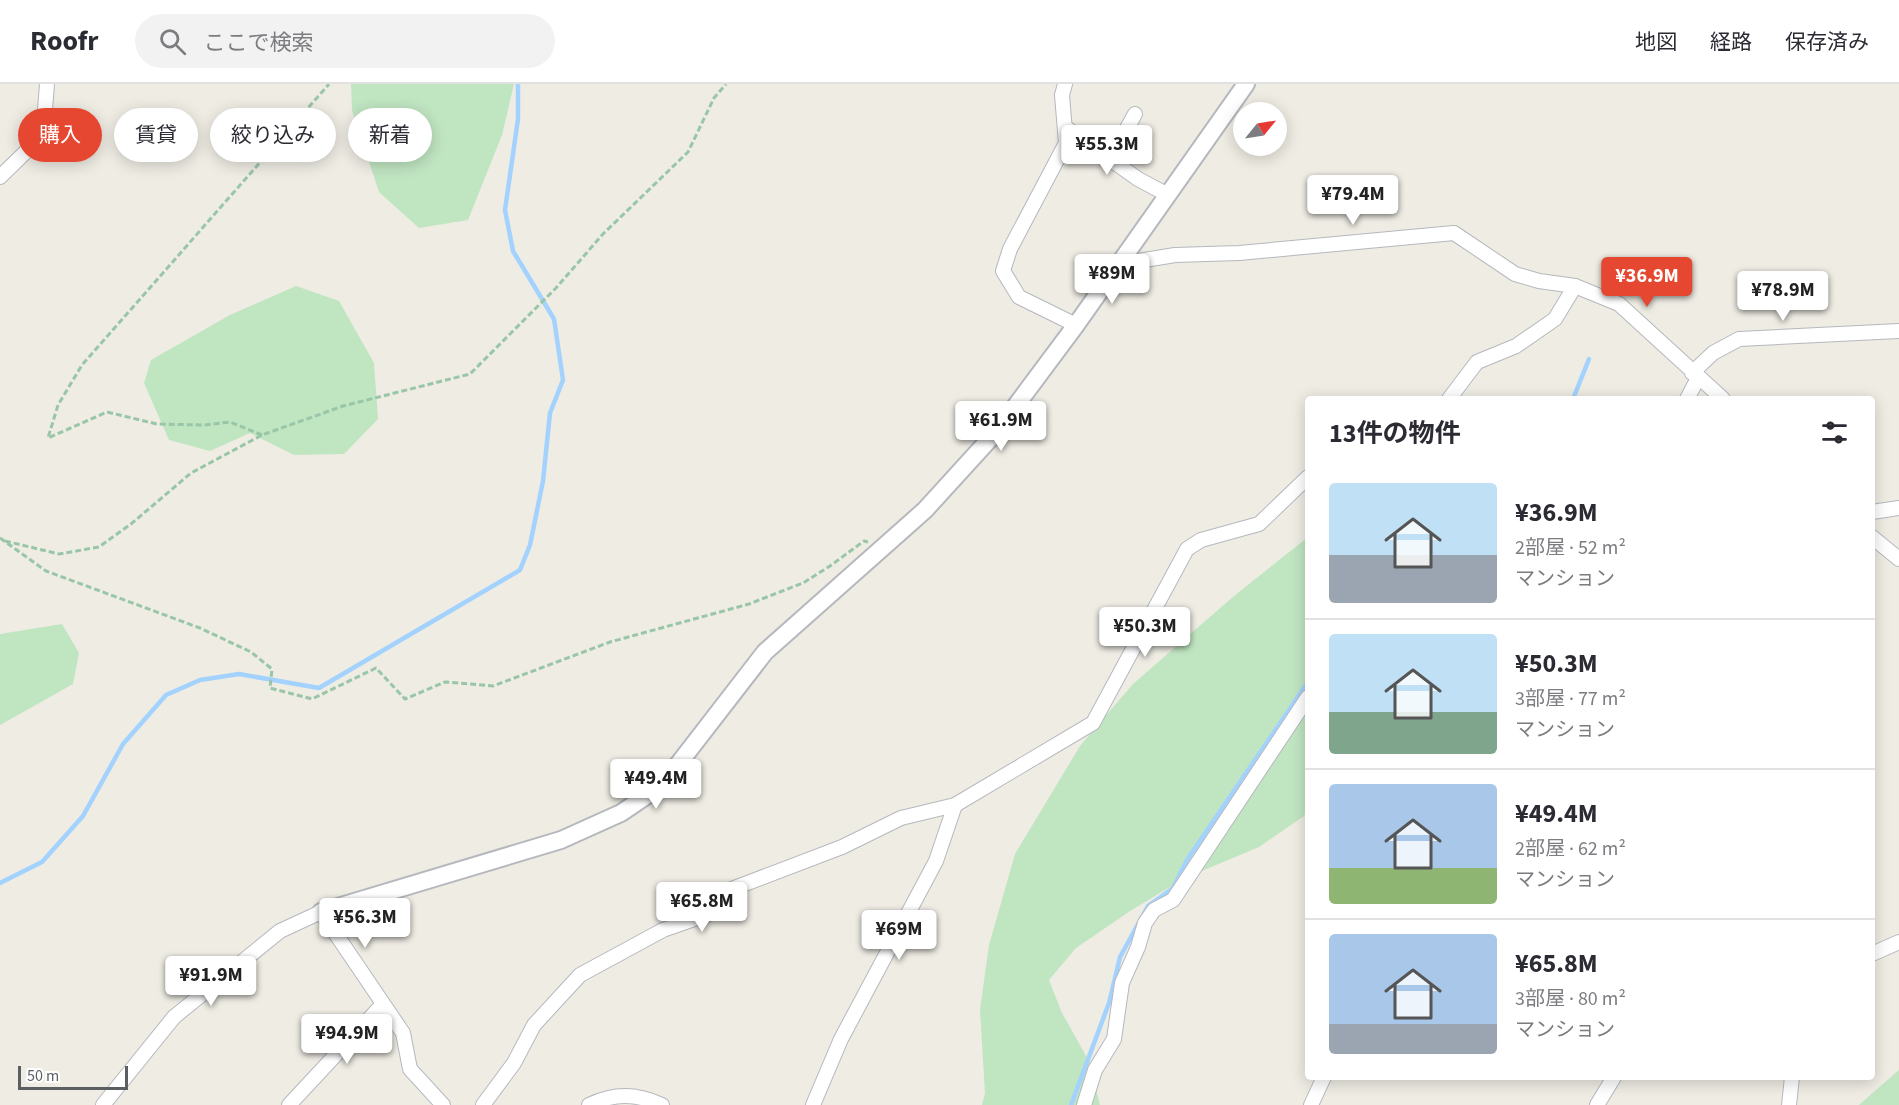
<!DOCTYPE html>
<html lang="ja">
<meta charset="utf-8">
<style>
:root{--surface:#fff;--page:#f2f2f3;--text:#2b2b33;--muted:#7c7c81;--line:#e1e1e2;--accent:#e64730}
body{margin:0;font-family:"Source Sans 3","Noto Sans JP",sans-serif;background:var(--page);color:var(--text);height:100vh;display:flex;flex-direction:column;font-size:22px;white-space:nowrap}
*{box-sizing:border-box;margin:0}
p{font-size:20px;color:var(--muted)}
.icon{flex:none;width:33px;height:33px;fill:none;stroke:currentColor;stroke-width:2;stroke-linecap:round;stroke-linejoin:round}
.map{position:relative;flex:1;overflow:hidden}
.side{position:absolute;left:1305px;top:312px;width:570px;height:684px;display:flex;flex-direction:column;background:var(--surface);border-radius:6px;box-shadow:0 3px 15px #0003}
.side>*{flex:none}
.banner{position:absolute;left:18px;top:24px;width:570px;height:54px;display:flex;gap:12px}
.needle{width:39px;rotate:60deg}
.buttons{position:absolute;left:1233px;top:18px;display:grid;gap:12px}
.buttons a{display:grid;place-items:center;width:54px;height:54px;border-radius:50%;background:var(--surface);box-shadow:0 3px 15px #0003;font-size:30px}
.scale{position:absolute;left:18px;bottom:15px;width:110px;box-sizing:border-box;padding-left:6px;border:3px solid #5b5e63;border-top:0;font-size:16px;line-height:21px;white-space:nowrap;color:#5b5e63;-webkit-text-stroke:4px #fff;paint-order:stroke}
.price{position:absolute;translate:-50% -51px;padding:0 14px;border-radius:6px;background:#fff;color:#222;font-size:20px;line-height:39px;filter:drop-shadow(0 2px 3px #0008)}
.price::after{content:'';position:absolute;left:50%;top:36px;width:18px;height:14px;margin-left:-9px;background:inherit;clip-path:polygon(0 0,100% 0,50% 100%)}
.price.selected{background:var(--accent);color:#fff}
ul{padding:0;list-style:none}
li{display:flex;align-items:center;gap:18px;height:150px;padding:0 24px}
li+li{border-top:2px solid var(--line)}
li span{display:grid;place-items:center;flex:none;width:168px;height:120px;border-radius:6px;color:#555}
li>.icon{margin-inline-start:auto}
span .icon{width:72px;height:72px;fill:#fffc;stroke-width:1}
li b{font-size:26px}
h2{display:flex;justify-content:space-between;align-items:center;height:72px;padding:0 24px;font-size:26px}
.pill{padding:0 21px;border-radius:27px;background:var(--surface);box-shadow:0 3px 15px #0003;font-size:21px;line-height:54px}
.pill.selected{background:var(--accent);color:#fff}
header{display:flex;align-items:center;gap:36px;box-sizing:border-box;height:84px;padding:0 30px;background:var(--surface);border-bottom:2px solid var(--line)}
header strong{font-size:28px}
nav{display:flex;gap:33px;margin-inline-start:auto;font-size:21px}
.search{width:420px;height:54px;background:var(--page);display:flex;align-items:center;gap:15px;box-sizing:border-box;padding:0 21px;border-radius:33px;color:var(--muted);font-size:22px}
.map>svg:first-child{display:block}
.green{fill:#c0e5c1}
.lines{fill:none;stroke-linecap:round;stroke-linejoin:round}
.stream{stroke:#a3d2fe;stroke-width:4.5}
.minor-casing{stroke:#b5b8bd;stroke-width:16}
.tertiary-casing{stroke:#b5b8bd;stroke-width:20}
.path{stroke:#99c6a8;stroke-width:3;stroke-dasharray:6 3;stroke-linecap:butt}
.minor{stroke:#fff;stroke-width:14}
.tertiary{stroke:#fff;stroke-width:16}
</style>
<header>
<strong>Roofr</strong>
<div class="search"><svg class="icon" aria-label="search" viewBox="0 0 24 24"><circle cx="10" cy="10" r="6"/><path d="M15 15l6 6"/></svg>ここで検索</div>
<nav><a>地図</a><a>経路</a><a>保存済み</a></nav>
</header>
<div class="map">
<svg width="1899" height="1021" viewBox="0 0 1899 1021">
<rect width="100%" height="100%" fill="#eeece3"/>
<g class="green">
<path d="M351,0H514L502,51L468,136L419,144L379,108L352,26Z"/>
<path d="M296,202L339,217L374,279L378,335L344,370L294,371L250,349L210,367L169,356L144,299L151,276L230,231Z"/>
<path d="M1308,453V723L1304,732L1259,763L1185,794L1130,827L1076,864L1049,896L1062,929L1090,979L1100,1021H982L985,1009L980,926L989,861L1015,770L1080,662L1133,600L1234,512Z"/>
<path d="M62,540L79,569L73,600L0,641V550Z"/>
<path d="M1899,986V1021H1859Z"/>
</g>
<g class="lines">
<g class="stream">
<path d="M1573,315L1589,275"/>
<path d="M0,799L42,778L83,732L123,660L166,611L200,596L239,590L319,604L520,486L530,461L543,397L550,329L563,296L554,235L513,167L505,126L518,35V0"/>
<path d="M1071,1021L1109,919L1120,873L1148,822L1173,804L1187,776L1308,598"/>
</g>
<defs>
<g id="minor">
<path d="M1065,0L1062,11L1066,59L1010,165L1003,187L1019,213L1076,241"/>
<path d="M1065,43L1138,95L1168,111"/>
<path d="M1110,75L1135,30"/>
<path d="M0,93L43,51L47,0"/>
<path d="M1120,180L1175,171L1239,169L1454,149L1515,190L1539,197L1575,202L1619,220L1723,315"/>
<path d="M1692,289L1713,269L1739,255L1899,247"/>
<path d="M1449,315L1477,278L1516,262L1555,235L1575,202"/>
<path d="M1687,315L1698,294"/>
<path d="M1872,428L1899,424"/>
<path d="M1872,453L1899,475"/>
<path d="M1872,870L1899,858"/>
<path d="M103,1021L174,933L280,847L321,828L403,949L410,985L443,1021"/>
<path d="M289,1021L383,920"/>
<path d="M483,1021L514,979L534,941L580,891L663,846L706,831L729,806L842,763L901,734L955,721L1093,639L1187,465L1201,456L1259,440L1308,393"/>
<path d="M589,1021C614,1009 636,1009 662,1021"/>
<path d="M813,1021L841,955L936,777L955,721"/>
<path d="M1084,1021L1095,986L1114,955L1122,899L1138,863L1145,839L1154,826L1173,816L1308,613"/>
<path d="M1311,1021L1324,993"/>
<path d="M1597,1021L1614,993"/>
<path d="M1789,1021L1792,993"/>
</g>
<path id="tertiary" d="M321,828L561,756L621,729L646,712L673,687L765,568L925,426L997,347L1076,241L1246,0"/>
</defs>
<use href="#minor" class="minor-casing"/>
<use href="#tertiary" class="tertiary-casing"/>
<g class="path">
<path d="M262,351L230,338L204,341L157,340L107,328L48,354L58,321L82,281L329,0"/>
<path d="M0,454L46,487L200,544L251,568L272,585L270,604L312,615L376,584L405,615L445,598L493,602L610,558L749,520L803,499L830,482L864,457L868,458"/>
<path d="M5,457L59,470L99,463L131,440L191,389L262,351L343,322L470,290L556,204L603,150L688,68L714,14L726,0"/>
</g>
<use href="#minor" class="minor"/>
<use href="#tertiary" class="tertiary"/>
</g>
</svg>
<div class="buttons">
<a><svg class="needle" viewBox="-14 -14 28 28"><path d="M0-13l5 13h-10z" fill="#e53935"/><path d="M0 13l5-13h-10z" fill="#7c7c81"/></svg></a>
</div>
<div class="scale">50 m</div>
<b class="price" style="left:1107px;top:92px">¥55.3M</b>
<b class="price" style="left:1353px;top:142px">¥79.4M</b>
<b class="price" style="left:1112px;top:221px">¥89M</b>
<b class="price selected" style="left:1647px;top:224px">¥36.9M</b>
<b class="price" style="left:1783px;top:238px">¥78.9M</b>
<b class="price" style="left:1001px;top:368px">¥61.9M</b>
<b class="price" style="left:1145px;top:574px">¥50.3M</b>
<b class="price" style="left:656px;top:726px">¥49.4M</b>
<b class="price" style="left:702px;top:849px">¥65.8M</b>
<b class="price" style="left:365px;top:865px">¥56.3M</b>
<b class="price" style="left:899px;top:877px">¥69M</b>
<b class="price" style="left:211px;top:923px">¥91.9M</b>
<b class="price" style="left:347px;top:981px">¥94.9M</b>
<div class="banner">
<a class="pill selected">購入</a>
<a class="pill">賃貸</a>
<a class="pill">絞り込み</a>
<a class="pill">新着</a>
</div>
<section class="side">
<h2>13件の物件<svg class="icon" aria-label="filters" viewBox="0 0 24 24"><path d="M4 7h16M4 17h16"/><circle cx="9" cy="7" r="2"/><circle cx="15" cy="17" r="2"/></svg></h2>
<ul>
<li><span style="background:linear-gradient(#bfe0f5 60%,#9aa5b1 0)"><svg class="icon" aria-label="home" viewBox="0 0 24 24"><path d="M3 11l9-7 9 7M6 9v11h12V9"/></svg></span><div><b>¥36.9M</b><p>2部屋 · 52 m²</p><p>マンション</p></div></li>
<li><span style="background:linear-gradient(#bfe0f5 65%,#7fa58c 0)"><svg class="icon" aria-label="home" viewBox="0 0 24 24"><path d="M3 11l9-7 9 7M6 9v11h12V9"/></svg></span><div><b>¥50.3M</b><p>3部屋 · 77 m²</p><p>マンション</p></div></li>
<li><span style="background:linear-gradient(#a9c7e8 70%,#8fb573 0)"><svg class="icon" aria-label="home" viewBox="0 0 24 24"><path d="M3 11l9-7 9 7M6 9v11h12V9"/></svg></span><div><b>¥49.4M</b><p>2部屋 · 62 m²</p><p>マンション</p></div></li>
<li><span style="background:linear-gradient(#a9c7e8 75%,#9aa5b1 0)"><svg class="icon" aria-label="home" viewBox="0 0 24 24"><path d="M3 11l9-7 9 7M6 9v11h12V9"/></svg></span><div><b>¥65.8M</b><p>3部屋 · 80 m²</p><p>マンション</p></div></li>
</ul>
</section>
</div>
